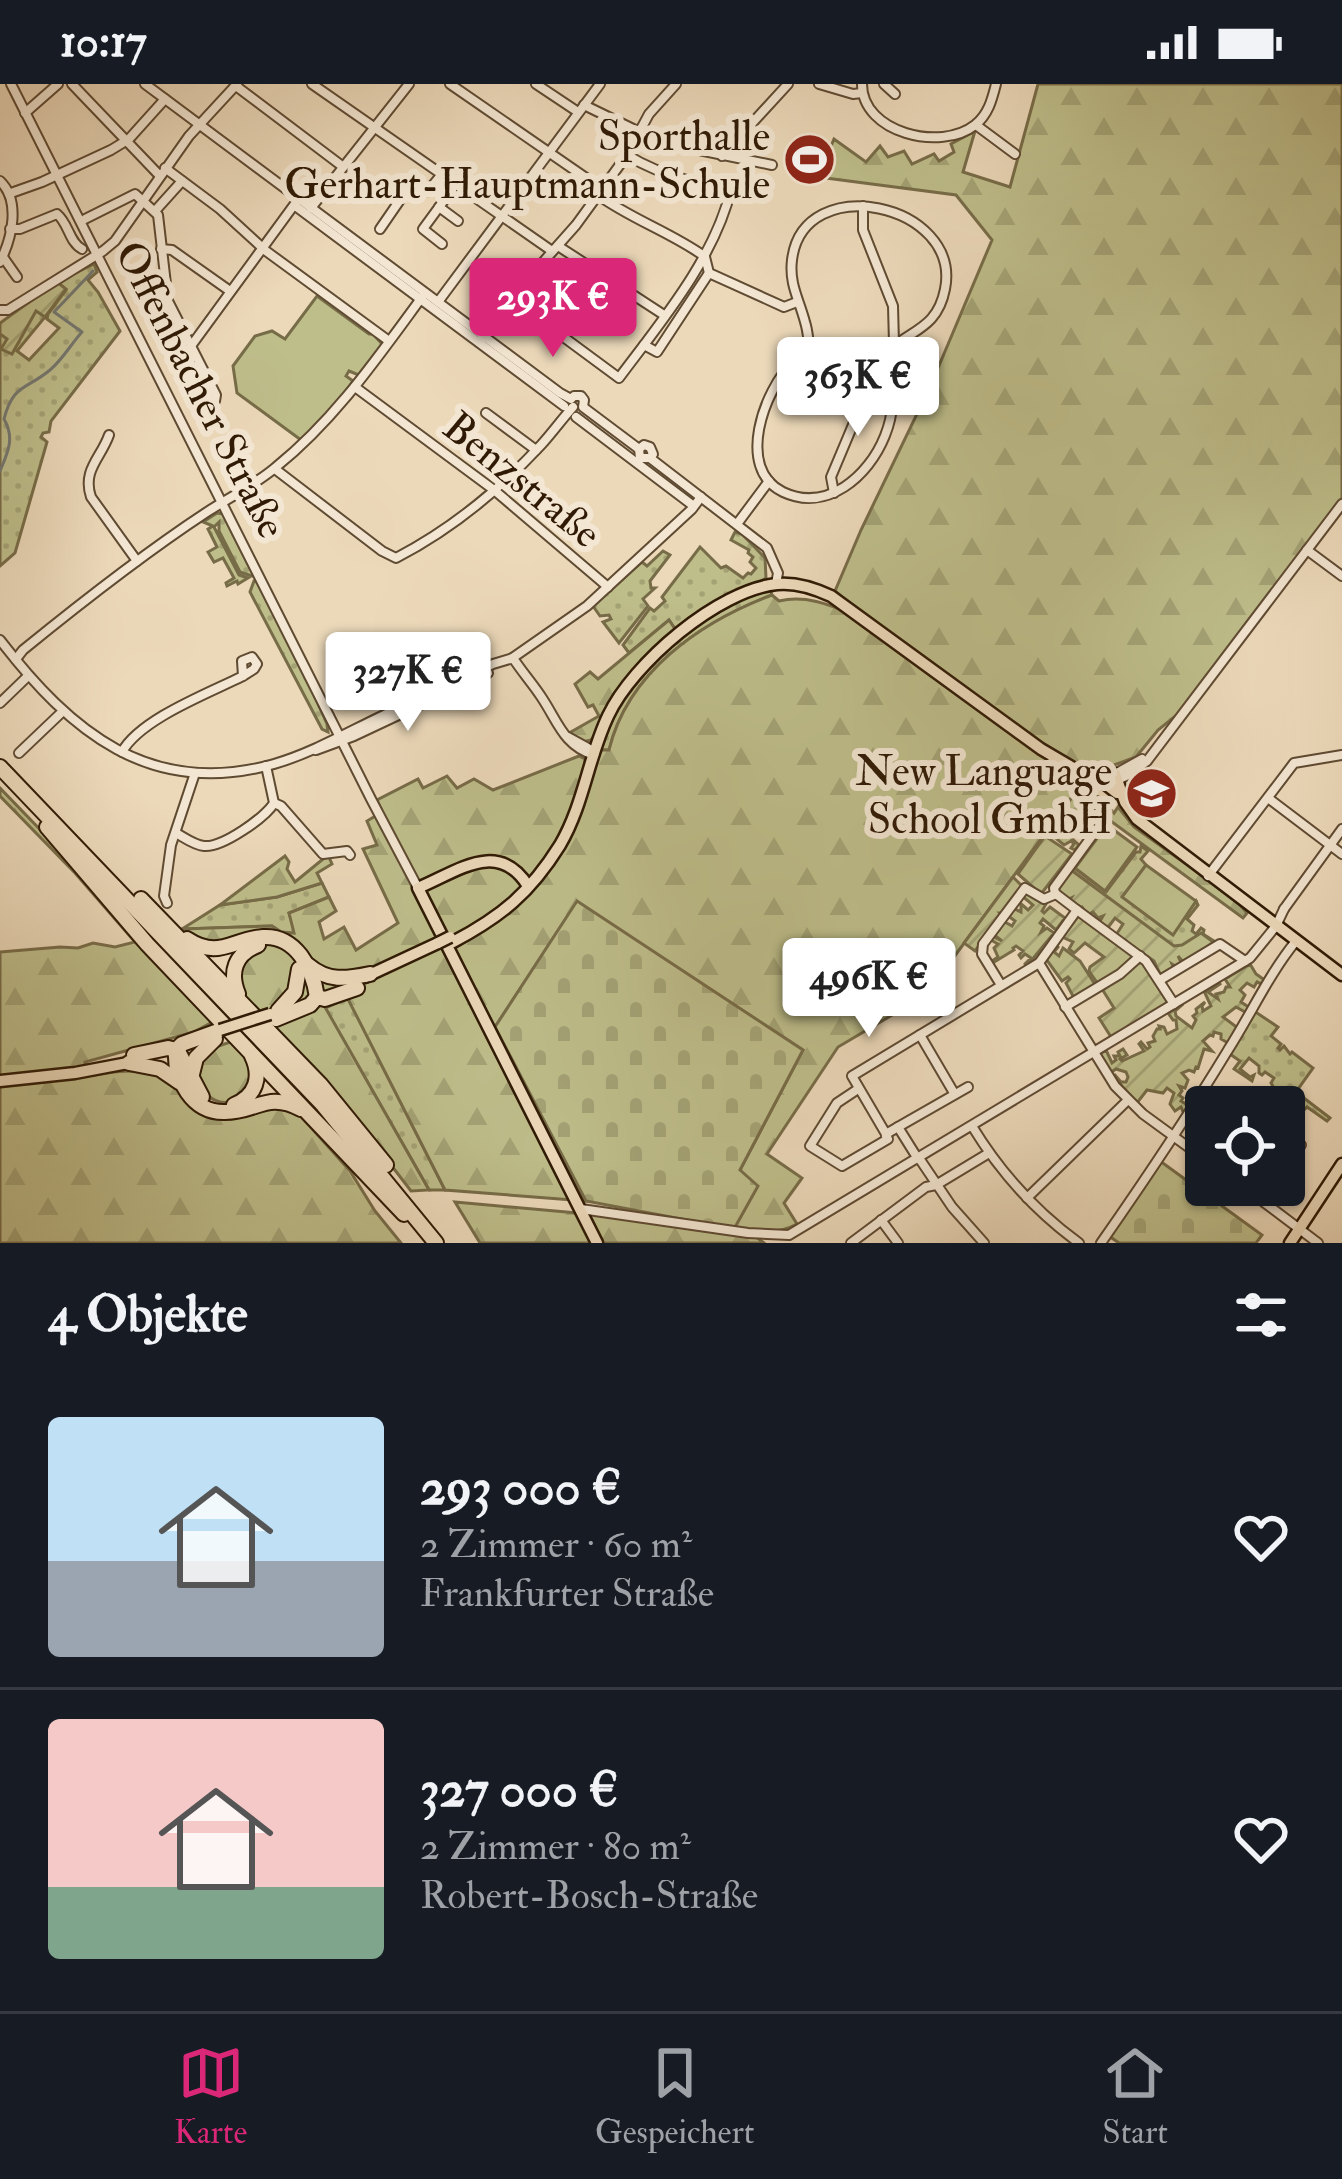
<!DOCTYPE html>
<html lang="de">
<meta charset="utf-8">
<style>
:root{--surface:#171b24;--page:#20242c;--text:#f1f3f6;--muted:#9ea1a6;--line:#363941;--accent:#db2777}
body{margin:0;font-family:"IM FELL Double Pica",serif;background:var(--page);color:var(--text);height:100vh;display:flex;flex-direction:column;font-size:45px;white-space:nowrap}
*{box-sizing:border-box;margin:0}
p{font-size:39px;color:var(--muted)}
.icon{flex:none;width:66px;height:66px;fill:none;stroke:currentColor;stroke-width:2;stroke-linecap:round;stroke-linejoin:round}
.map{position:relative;height:1159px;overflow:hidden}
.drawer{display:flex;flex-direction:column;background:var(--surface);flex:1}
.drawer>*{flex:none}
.fabs{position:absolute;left:1185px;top:1002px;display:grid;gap:24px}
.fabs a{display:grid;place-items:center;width:120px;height:120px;border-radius:12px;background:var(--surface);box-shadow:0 3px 9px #0004;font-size:60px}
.price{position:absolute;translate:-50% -102px;padding:0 27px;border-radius:12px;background:#fff;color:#222;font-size:39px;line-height:78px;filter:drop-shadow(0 3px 6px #0008)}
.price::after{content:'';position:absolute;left:50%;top:72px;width:36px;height:27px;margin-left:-18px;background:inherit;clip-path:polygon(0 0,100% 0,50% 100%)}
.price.current{background:var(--accent);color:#fff}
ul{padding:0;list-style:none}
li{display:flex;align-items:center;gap:36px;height:300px;padding:0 48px}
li+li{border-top:3px solid var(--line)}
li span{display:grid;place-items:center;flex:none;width:336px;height:240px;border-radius:12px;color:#555}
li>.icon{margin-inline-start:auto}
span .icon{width:144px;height:144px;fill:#fffc;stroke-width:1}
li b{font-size:51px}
h2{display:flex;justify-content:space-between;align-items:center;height:144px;padding:0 48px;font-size:51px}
.status{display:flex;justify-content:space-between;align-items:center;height:84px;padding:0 60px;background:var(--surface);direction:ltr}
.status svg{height:33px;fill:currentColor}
.tabs{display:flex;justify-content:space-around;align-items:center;height:168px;border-top:3px solid var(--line);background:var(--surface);font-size:33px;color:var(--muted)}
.tabs a{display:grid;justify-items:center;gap:6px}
.tabs .current{color:var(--accent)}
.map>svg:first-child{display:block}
.grass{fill:url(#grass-dots);stroke:#776c48;stroke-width:3}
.forest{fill:url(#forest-firs);stroke:#776c48;stroke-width:3}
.cemetery{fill:url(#cemetery-stones);stroke:#776c48;stroke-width:3}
.garden{fill:url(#garden-furrows);stroke:#776c48;stroke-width:3}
.pitch{fill:#bebe8b;stroke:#776c48;stroke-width:3}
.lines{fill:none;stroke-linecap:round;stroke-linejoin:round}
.stream{stroke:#737873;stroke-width:3}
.minor-casing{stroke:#5f4a32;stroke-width:12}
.major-casing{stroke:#301a05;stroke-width:15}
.highway-casing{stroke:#301a05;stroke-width:18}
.minor{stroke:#f3e6d2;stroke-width:8}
.major{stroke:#ecd9ba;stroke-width:10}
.highway{stroke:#ecd9ba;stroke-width:14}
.major-bridge-casing{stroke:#301a05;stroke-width:15;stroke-linecap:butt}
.major-bridge{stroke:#ecd9ba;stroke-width:10}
.labels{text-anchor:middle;stroke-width:12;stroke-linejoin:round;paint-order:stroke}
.poi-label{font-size:42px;fill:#301a05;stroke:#f3e6d2;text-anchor:end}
.street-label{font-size:42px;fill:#301a05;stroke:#f3e6d2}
</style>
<div class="status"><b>10:17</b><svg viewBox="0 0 49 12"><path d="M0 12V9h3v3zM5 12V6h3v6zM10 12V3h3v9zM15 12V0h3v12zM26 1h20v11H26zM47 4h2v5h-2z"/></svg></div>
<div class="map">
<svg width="1342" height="1159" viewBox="0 0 1342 1159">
<defs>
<pattern id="grass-dots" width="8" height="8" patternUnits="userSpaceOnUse" patternTransform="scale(3)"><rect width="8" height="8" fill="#bebe8b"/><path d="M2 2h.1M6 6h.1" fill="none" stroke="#a4a376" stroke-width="1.8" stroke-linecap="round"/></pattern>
<pattern id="forest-firs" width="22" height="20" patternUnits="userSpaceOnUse" patternTransform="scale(3)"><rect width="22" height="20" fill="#bebe8b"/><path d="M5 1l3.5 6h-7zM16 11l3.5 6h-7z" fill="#a4a376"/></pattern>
<pattern id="cemetery-stones" width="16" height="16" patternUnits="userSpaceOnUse" patternTransform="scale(3)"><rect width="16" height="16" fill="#bebe8b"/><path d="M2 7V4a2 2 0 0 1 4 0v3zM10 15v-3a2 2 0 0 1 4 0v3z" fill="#a4a376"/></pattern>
<pattern id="garden-furrows" width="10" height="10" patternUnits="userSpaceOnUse" patternTransform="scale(3)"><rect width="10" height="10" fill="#bebe8b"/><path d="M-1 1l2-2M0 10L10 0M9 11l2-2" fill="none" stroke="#a4a376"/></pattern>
</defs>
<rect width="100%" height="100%" fill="#ecd9ba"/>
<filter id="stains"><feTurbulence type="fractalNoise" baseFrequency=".00167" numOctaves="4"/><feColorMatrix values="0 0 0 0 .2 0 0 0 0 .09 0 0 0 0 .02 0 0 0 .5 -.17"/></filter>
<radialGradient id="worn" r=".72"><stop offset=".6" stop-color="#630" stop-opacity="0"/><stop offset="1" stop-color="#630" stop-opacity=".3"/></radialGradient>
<g class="grass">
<path d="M94,180L97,188L88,196L98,208L120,247L51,337L49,348L43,349L41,353L47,358L15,469L0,482V249L37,226L45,233L17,267L29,276L59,244L47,235L48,230L66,206L57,198Z"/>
<path d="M217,429L224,430L254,489L252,492L240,488L219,447V438L214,443L239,491L248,494L238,500L237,497L227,502L226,499L234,494L223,474L214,478L208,468L217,463L208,445L213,442L203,438Z"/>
<path d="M735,448L742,450L765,474L766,494L677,548L669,536L629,569L623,561L650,524L654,527L665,517L662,513L700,463L721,484L726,482L743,494L748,489L751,490L756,484L750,478L753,473L748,469L749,466L731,456Z"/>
<path d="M663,467L670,471L650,497L651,504H655L643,515L648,522L619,559L603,538L611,535L609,531L600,532L593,522L642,478L647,482Z"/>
<path d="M254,497H258L297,572L327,640L328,648L322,645L250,508Z"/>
<path d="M770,505L772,511C700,539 628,588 609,666H599L606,645L632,599L685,549L735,517Z"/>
<path d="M1141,762L1148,767L1141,775L1146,781L1123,813L1173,850L1196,817L1198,821L1187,835L1194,841L1192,847L1196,850L1201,844L1204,846L1203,850L1217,859L1174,863L1071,786L1073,783L1106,808L1136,768H1140Z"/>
<path d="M322,799L329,813L289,829L296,850L281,848L272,842L182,845L220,821L277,813Z"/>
<path d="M348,914L445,1106H429L325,924Z"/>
<path d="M1254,927L1278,943L1271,952L1281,960L1278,964L1280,966L1284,962L1290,970L1292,968L1313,984L1296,1008L1330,1034L1327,1037L1307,1023L1304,1026L1274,1004L1271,999L1274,994L1265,988L1262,991L1259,989V982L1249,974L1240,985L1250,993L1254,991L1252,997L1234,985L1240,977L1230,970Z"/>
</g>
<g class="forest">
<path d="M1038,0H1342V414L1178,630L1158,646L1136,673L1103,685H1092L1072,679L1065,690L1082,700L1084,708L1099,713L1114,729L1118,723L1134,743L1235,815L1247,829L1243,834L1074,710L926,911L838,963L767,1070L802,1094L784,1119L797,1140C777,1151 757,1147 734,1145L740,1086L803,966L577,818L495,943L586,1117L445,1106L348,915L325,923L429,1106L411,1107L344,1020L242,910L237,889L251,867L234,859L197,858L182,845L272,842L281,848L294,849L289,829L329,813L336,827L319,838L324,855L344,843L356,866L398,839L363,765L377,761L367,737L382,728L377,716L418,695L423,704L447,692L457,704L474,695L493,706L579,672L585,675V689L593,691L599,666H609C628,588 700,538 772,511L779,517C805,511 828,520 852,530L856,525L835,507L861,446L930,303L992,156L956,111L818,93L834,55L866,78L880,62L888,73L904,67L912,80L934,70L939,77L954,68L951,60L975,47L963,88L1010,103Z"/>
<path d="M669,536L677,548L591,656L583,658L569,649L599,632L593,621L588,623L575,600L590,588L598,595Z"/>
<path d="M0,704L53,759L136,859L216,936L194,948L85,978L87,992C135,984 162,980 193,1023L276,1022L298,1029L350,1087L375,1127L401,1159H0V868L60,863L78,864L93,859L115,863L135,858L75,789L0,712Z"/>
<path d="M328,771L332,780L317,789L322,799L277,813L220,821L285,772L289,778L287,785L295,798Z"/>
<path d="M236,956C279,1005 213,1049 196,990L207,966Z"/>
<path d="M455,1118L633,1134L755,1152L764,1159H480Z"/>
</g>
<g class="cemetery">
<path d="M577,817L803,966L740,1086L758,1102L734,1145L586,1117L495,943Z"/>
<path d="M1160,1077L1262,1151L1256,1159H1119L1109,1152Z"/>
</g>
<g class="garden">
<path d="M57,198L66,205L45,233L36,227L12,270L1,265L7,255L0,250V239Z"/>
<path d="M1073,712L1100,732L1095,739L1085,732L1079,738L1086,744L1090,738L1094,741L1088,748L1075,739L1068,747L1063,743L1061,745L1079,761L1075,766L1071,764L1074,760L1071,757L1064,761L1047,747Z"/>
<path d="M1045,752L1072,770L1041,810L1018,790Z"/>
<path d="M1071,786L1174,862L1182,861L1201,849L1216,860L1184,879L1178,872L1182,880L1177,883L1172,880L1174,885L1161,892L1154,877L1116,851L1123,840L1115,834L1107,845L1099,839L1103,832L1098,834L1093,828L1088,831L1082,823L1079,824L1069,817L1071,814L1067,816L1058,809L1057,805Z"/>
<path d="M1013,793L1021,801L1025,800L1004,829H1000L1002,831L975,867L964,859Z"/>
<path d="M1026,806L1046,820L1042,827L1044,829L1050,823L1065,834L1056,846L1043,835L1040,839L1044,842L1041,848L1047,844L1054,849L1026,883L1025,880L1031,874L1025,870L1021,874L1019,871L1023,867L1016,862L1013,864L1014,866L991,880L988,875L992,877L998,873L994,864L998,860L989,855L992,852L1002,857L993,850L999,846L998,844L1006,833L1005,838L1012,842L1015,837L1007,831L1016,820L1015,825L1021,828V821L1017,818L1020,814H1022L1020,819L1028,826L1033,821L1022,812Z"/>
<path d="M1077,832H1082L1134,873L1127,881L1098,900L1089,887L1090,883L1104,873L1085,859L1074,869L1069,865L1073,858L1062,853Z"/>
<path d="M1056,861L1058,863L1054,868L1059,872L1063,864L1080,877L1096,902L1074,914L1066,899L1070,895L1068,893L1062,897L1046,875Z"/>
<path d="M1139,878L1144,880L1168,919L1111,953L1099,934L1114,924L1102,905Z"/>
<path d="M1250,880L1256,890L1266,897L1264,901L1257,898L1254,903L1247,899L1240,906L1245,911L1241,918L1250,924L1247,929L1236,923L1223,933L1238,944L1228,959L1221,955V950L1214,948L1213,952L1210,951L1203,957L1212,967L1204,965L1198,984L1196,983L1194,988L1189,986L1182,989L1188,996L1185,1004L1179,1002L1182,1007L1179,1011L1183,1014L1181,1017L1189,1022L1184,1030L1181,1023L1175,1027L1170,1020L1174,1009L1167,1004L1163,1009L1147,1006L1137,1019L1113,992L1115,991L1121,998H1126L1128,993L1126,988L1116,985L1110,989L1099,973L1100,970L1106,966L1112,979L1116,976L1114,972H1120L1118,968L1123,965L1127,971L1120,975L1122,977L1144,967L1139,960L1141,958L1147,965L1150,963L1148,959L1155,957L1153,952L1157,945H1160L1159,942L1164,943L1167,950L1177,945L1176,936H1173L1168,929L1183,920L1175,927L1176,932L1192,944L1196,936L1193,932L1197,929L1196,925L1205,918L1202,922L1203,927L1211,922L1204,907L1219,898L1220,900L1208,908L1218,915L1216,910L1224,908L1226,903H1230L1225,895Z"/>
</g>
<g class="pitch">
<path d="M317,212L369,250H373L383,261L361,292L349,287L346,292L353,297L339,318L301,356L237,309L233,282L255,252L272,247L285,255Z"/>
<path d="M1107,741L1137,763L1105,807L1075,784Z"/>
<path d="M1146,781L1196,817L1173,851L1122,813Z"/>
</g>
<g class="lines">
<path class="stream" d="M0,387C8,368 15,354 4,335C13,300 26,306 50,286C63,275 71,260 82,248L54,228L93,187"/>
<defs>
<g id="minor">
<path d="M11,0L371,715L418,804"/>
<path d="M72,0L160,92"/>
<path d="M145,0L560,309L571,315L574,312H581L584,316L583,323L639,365L640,374H650L767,464L778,489L776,500"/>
<path d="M312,0L552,167"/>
<path d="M450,0L602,105"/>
<path d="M536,0L578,28"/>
<path d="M819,0L853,10L862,9"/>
<path d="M862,0C862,49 941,68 975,41C988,31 992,16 996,0"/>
<path d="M884,0L895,10"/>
<path d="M236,2L342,82"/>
<path d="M584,21L660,58L772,81"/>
<path d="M25,29L58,0"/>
<path d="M976,41L1015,70"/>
<path d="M627,71C669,97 713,102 760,109"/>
<path d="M722,72L788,0"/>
<path d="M165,84L220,125L266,167L389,257"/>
<path d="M0,97C21,117 12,154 0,178"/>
<path d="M11,109L42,98L111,66L129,55L165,15"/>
<path d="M598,111C631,135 670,148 704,172"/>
<path d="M863,122V146L893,222L894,259"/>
<path d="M439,123L458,137"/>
<path d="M311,124L409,0"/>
<path d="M155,127L182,97"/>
<path d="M85,135L135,110L158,131L168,217L216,311L215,317L201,324"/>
<path d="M10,145H20L57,130C69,140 69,158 82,165"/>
<path d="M380,145L411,100L415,99L428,107L442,90"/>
<path d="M442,160L423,145L456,100"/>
<path d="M558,162L664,231"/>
<path d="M161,165L172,166L230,207"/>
<path d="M3,173L17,193"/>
<path d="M705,173L709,189L784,223L797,218"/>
<path d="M512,215L619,294C660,239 715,174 731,105"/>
<path d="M438,218L600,0"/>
<path d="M0,226H8L103,167L115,157L189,52L237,0"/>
<path d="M481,256L528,195L576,141L627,71L649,30L676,0"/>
<path d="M834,260C951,266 870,449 783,408C735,385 764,306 793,278C804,266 818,262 834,260Z"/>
<path d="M644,261L657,268L709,189"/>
<path d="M191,262L294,121L564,322"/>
<path d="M861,263L884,261"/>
<path d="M810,265C808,256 808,247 805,238C799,215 789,200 792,176C803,85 962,120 945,205C936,252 900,245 881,278"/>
<path d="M355,303L494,406L608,503"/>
<path d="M894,308L914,306L921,309"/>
<path d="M486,329L536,366"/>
<path d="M576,333L691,420"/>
<path d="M109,351C101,374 82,386 91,413L137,477"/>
<path d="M639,365L644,361L650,363L653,370L650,374"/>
<path d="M275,385L382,467L396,474C450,446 500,405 541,361C552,349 562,335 573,323"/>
<path d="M834,409L831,393L855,336L859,293L888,288"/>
<path d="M737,440L769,397"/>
<path d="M1307,466L1342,492"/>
<path d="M0,556C70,647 150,715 274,680C312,669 348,648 384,631C420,614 457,598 493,580L513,574"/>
<path d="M513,574C522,588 533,600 542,614C558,638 564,662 594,671"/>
<path d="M16,575L23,566C82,518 143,470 207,428C230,413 255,401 276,383C336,335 380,270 425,209"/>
<path d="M511,575L587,522L692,425L701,413"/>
<path d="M0,619L28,592"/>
<path d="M568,653L588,664L594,671"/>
<path d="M316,666L354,652L488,589"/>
<path d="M122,668C140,635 209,609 243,592L254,585L257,580L252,573L242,577L243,592"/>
<path d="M19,669L62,628"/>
<path d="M1115,690L1142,675"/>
<path d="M1117,696L1130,690L1147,677L1342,420"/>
<path d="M1268,714L1342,770"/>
<path d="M274,719L281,722L323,770L347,767L350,771"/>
<path d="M176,749C185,754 194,761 204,762C222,764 266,733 274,719L266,682"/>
<path d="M1208,792L1294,679L1342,671"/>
<path d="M1055,810L1054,804L1105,734"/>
<path d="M1056,810L1077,826L1039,879L1115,1002L1143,1030L1206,1076"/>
<path d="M167,819L164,812L171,761L195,689"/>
<path d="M1284,825L1342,745"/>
<path d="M1077,826L1146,877L1174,920"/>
<path d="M1160,896L1220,860L1245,877"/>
<path d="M1001,901L982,870L983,860L1025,804L1044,815L1056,810"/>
<path d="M1065,923L1120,890L1140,872"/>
<path d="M920,951L954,1009"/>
<path d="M1205,1004L1226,1019L1223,1023"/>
<path d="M858,1005L837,1019L810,1062L842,1082L888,1055L886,1052"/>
<path d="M972,1042C1000,1088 1035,1127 1079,1159"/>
<path d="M898,1043L968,1003"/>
<path d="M1206,1048V1047"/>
<path d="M919,1074L952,1123L984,1159"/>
<path d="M918,1075L898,1043L886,1050L852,992L1039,879"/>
<path d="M1284,1084L1301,1061"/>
<path d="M1241,1101L1318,1159"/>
<path d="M1027,1114L1128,1016"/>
<path d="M1264,1118L1277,1101"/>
<path d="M581,1125L748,1149L789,1151L1250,874L1276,842L1284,825"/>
<path d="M881,1136L898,1159"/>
<path d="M851,1159L926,1103L936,1101L989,1069"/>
<path d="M1101,1159C1145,1096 1188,1032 1228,966C1251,930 1269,890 1296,857"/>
</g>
<g id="major">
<path d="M1052,679L1076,694L1103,698L1117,709"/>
<path d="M1115,690L1125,718L1137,735L1342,891"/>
<path d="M528,802C498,754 457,788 418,804L597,1159"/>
<path d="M453,858C502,832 530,809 560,761C584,720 588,674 608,632C633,579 718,506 777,500C796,498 814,504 831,512L1041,665L1080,688L1097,692L1115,690"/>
<path d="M365,893L438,859"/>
<path d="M0,997L75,989L133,978"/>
<path d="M1290,1159L1342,1080"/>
</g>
<g id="highway">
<path d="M0,683L323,1021L436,1159"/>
<path d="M47,743L147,860L404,1130"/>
<path d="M141,815L320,1000L386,1081"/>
<path d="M187,855C219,876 232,855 263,853C296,851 313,885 317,913"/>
<path d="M308,881C328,898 346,895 370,890"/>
<path d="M238,910C229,888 235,870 258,861"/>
<path d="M278,927L295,908L299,885"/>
<path d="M276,935L310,921L317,913L325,915L357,904"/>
<path d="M176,966C174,995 192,1029 225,1028C257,1028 267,1007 301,1025"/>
<path d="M179,969L202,1013"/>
<path d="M134,971L168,964L176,966L182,960L218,947"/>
<path d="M129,979L160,985L179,998"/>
<path d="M191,994L196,974L215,955"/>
<path d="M234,1021C256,1012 262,993 252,972"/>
</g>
</defs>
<use href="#minor" class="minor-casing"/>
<use href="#major" class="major-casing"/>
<use href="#highway" class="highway-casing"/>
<use href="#minor" class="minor"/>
<use href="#major" class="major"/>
<use href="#highway" class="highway"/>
<defs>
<g id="major-bridge">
<path d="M438,859L450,853"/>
<path d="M220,946L270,930"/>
</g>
</defs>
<use href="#major-bridge" class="major-bridge-casing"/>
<use href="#major-bridge" class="major-bridge"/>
</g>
<defs>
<symbol id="stadium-disc" viewBox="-11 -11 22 22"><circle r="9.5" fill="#8f2418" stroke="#f3e6d2"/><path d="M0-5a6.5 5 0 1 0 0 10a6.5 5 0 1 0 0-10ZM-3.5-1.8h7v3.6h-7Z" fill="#fff"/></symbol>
<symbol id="university-disc" viewBox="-11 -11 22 22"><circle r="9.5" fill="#8f2418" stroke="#f3e6d2"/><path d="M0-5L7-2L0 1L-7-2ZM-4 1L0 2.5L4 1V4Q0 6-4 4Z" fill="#fff"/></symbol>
</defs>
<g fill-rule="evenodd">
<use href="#stadium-disc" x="780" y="46" width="59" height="59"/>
<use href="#university-disc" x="1122" y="680" width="59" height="59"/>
</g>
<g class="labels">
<g class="poi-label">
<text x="770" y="66">Sporthalle<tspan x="770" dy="48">Gerhart-Hauptmann-Schule</tspan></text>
<text x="1112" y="701">New Language<tspan x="1112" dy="48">School GmbH</tspan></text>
</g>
<g class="street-label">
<text transform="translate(202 305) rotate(63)" y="15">Offenbacher Straße</text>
<text transform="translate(523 395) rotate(39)" y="15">Benzstraße</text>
</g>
</g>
<rect width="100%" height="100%" filter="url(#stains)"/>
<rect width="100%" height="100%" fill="url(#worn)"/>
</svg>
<div class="fabs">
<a><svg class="icon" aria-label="locate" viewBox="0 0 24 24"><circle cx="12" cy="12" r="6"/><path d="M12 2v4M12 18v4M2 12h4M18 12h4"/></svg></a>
</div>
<b class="price current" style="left:553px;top:276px">293K €</b>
<b class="price" style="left:858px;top:355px">363K €</b>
<b class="price" style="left:408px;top:650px">327K €</b>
<b class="price" style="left:869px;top:956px">496K €</b>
</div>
<section class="drawer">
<h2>4 Objekte<svg class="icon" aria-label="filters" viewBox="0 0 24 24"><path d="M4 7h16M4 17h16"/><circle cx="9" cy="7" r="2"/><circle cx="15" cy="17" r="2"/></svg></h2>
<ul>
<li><span style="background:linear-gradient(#bfe0f5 60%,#9aa5b1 0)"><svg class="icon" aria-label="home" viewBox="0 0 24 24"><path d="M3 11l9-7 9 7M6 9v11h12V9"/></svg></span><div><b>293 000 €</b><p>2 Zimmer · 60 m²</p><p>Frankfurter Straße</p></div><svg class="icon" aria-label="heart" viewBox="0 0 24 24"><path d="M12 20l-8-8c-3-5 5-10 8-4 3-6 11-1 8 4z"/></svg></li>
<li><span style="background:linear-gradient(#f6c9c9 70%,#7fa58c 0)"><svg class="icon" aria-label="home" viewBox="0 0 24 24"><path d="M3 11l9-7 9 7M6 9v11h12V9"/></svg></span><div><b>327 000 €</b><p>2 Zimmer · 80 m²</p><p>Robert-Bosch-Straße</p></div><svg class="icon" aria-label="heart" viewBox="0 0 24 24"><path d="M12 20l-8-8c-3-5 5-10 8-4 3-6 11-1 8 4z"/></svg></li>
</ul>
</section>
<nav class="tabs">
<a class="current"><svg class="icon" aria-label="map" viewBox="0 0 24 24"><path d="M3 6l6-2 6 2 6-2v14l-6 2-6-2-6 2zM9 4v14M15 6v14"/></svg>Karte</a>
<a><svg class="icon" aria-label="saved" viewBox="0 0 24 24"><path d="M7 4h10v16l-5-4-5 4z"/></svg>Gespeichert</a>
<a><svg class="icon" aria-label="home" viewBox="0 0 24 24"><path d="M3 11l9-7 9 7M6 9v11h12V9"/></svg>Start</a>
</nav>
